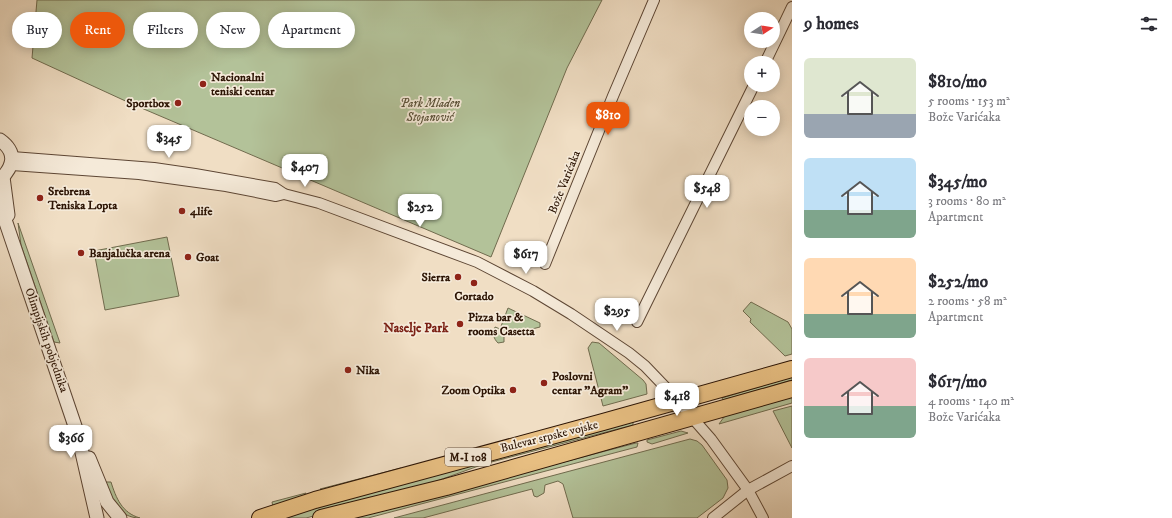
<!DOCTYPE html>
<meta charset="utf-8">
<style>
:root{--surface:#fff;--page:#f7f7f7;--text:#2b2b33;--muted:#7c7c81;--accent:#ea580c}
body{margin:0;font-family:"IM FELL DW Pica",serif;background:var(--page);color:var(--text);height:100vh;display:flex;flex-direction:column;font-size:15px;white-space:nowrap}
*{box-sizing:border-box;margin:0}
p{font-size:13px;color:var(--muted)}
.icon{flex:none;width:22px;height:22px;fill:none;stroke:currentColor;stroke-width:2;stroke-linecap:round;stroke-linejoin:round}
.map{position:relative;flex:1;overflow:hidden}
.drawer{display:flex;flex-direction:column;background:var(--surface);width:380px}
.drawer>*{flex:none}
.hud{position:absolute;left:12px;top:12px;width:380px;height:36px;display:flex;gap:8px}
.needle{width:26px;rotate:78deg}
.buttons{position:absolute;left:744px;top:12px;display:grid;gap:8px}
.buttons a{display:grid;place-items:center;width:36px;height:36px;border-radius:50%;background:var(--surface);box-shadow:0 2px 10px #0003;font-size:20px}
.price{position:absolute;translate:-50% -34px;padding:0 9px;border-radius:8px;background:#fff;color:#222;font-size:13px;line-height:26px;filter:drop-shadow(0 1px 2px #0008)}
.price::after{content:'';position:absolute;left:50%;top:24px;width:12px;height:9px;margin-left:-6px;background:inherit;clip-path:polygon(0 0,100% 0,50% 100%)}
.price.active{background:var(--accent);color:#fff}
ul{padding:0;list-style:none}
li{display:flex;align-items:center;gap:12px;height:100px;padding:0 12px}
li span{display:grid;place-items:center;flex:none;width:112px;height:80px;border-radius:6px;color:#555}
li>.icon{margin-inline-start:auto}
span .icon{width:48px;height:48px;fill:#fffc;stroke-width:1}
li b{font-size:17px}
h2{display:flex;justify-content:space-between;align-items:center;height:48px;padding:0 12px;font-size:17px}
.chip{padding:0 14px;border-radius:18px;background:var(--surface);box-shadow:0 2px 10px #0003;font-size:14px;line-height:36px}
.chip.active{background:var(--accent);color:#fff}
main{display:flex;flex:1;min-height:0}
.map>svg:first-child{display:block}
.green{fill:#b3c299;stroke:#706b4e}
.lines{fill:none;stroke-linecap:round;stroke-linejoin:round}
.minor-casing{stroke:#5d4634;stroke-width:12}
.tertiary-casing{stroke:#5d4634;stroke-width:15}
.primary-casing{stroke:#2c1404;stroke-width:18}
.minor{stroke:#f5ead9;stroke-width:10}
.tertiary{stroke:#f5ead9;stroke-width:13}
.primary{stroke:#e8bf82;stroke-width:16}
.poi-dot{fill:#8f2418;stroke:#f5ead9;stroke-width:1.5}
.labels{text-anchor:middle;stroke-width:3.5;stroke-linejoin:round;paint-order:stroke}
.shield{fill:#f5ead9;stroke:#685444;stroke-width:1}
.shield-label{font-size:11px;font-weight:bold;fill:#2c1404}
.poi-label{font-size:12px;font-weight:bold;fill:#2c1404;stroke:#f5ead9;text-anchor:start}
.park-label{font-size:12px;font-style:italic;fill:#5b5138;stroke:#f5ead9}
.street-label{font-size:12px;fill:#2c1404;stroke:#f5ead9}
.neighbourhood-label{font-size:13px;font-weight:bold;fill:#7a1f14;stroke:#f5ead9}
</style>
<main>
<div class="map">
<svg width="792" height="518" viewBox="0 0 792 518">
<rect width="100%" height="100%" fill="#f0dec4"/>
<filter id="stains"><feTurbulence type="fractalNoise" baseFrequency=".005" numOctaves="4"/><feColorMatrix values="0 0 0 0 .2 0 0 0 0 .09 0 0 0 0 .02 0 0 0 .5 -.17"/></filter>
<radialGradient id="worn" r=".72"><stop offset=".6" stop-color="#630" stop-opacity="0"/><stop offset="1" stop-color="#630" stop-opacity=".3"/></radialGradient>
<g class="green">
<path d="M37,0H602L567,68L491,257L132,104L32,58Z"/>
<path d="M18,223L60,343L54,342L21,245Z"/>
<path d="M167,237L179,296L105,310L94,251Z"/>
<path d="M751,302L788,322L792,329V354L785,356L750,322L751,319L743,311Z"/>
<path d="M508,308L540,323V327L504,336V342L498,343C493,338 493,334 495,327L500,329Z"/>
<path d="M592,342L599,343L643,380L646,384L647,394L603,406L588,348Z"/>
<path d="M792,377V380L723,400L722,398Z"/>
<path d="M792,397V403L719,424L724,417L729,414Z"/>
<path d="M792,406V448L773,411Z"/>
<path d="M633,422V425L484,464L434,482L352,506L306,518H286L317,507Z"/>
<path d="M681,431L688,433L652,444L647,442V440Z"/>
<path d="M690,439L697,441L702,445L727,480L728,488L723,498L697,518H573L563,484L558,481L545,485L544,493L537,497L534,496L532,489L423,518H394Z"/>
<path d="M636,443H638L637,447L633,448L368,518H351Z"/>
<path d="M401,468L399,470L323,491L320,489Z"/>
<path d="M106,482H111C116,498 122,513 140,518C119,518 112,500 106,482Z"/>
<path d="M306,493L305,495L273,507L272,502Z"/>
</g>
<g class="lines">
<defs>
<g id="minor">
<path d="M765,63L792,7"/>
<path d="M12,157L154,168L195,174L275,188L284,194L319,203L477,262L533,291L571,314L629,353L645,366L668,390L711,439L748,490L763,518"/>
<path d="M12,165L139,174L226,186L276,196L284,194"/>
<path d="M545,264L613,96L654,0"/>
<path d="M637,322L754,85"/>
<path d="M713,518L748,490L792,466"/>
</g>
<g id="tertiary">
<path d="M0,140C18,153 13,167 0,180"/>
<path d="M3,177L8,215"/>
<path d="M0,205L78,435L97,518"/>
<path d="M89,458L107,502L120,518"/>
</g>
<g id="primary">
<path d="M260,518L315,500L603,422L792,369"/>
<path d="M321,518L446,487L792,389"/>
</g>
</defs>
<use href="#minor" class="minor-casing"/>
<use href="#tertiary" class="tertiary-casing"/>
<use href="#primary" class="primary-casing"/>
<use href="#minor" class="minor"/>
<use href="#tertiary" class="tertiary"/>
<use href="#primary" class="primary"/>
</g>
<g class="poi-dot">
<circle cx="203" cy="84" r="4"/>
<circle cx="178" cy="103" r="4"/>
<circle cx="40" cy="198" r="4"/>
<circle cx="182" cy="211" r="4"/>
<circle cx="81" cy="253" r="4"/>
<circle cx="188" cy="257" r="4"/>
<circle cx="458" cy="277" r="4"/>
<circle cx="474" cy="283" r="4"/>
<circle cx="460" cy="324" r="4"/>
<circle cx="348" cy="370" r="4"/>
<circle cx="544" cy="383" r="4"/>
<circle cx="513" cy="390" r="4"/>
</g>
<g class="labels">
<rect class="shield" x="445" y="448" width="46" height="18" rx="3"/>
<g class="shield-label">
<text x="468" y="461">M-I 108</text>
</g>
<g class="poi-label">
<text x="211" y="81">Nacionalni<tspan x="211" dy="14">teniski centar</tspan></text>
<text x="170" y="107" text-anchor="end">Sportbox</text>
<text x="48" y="195">Srebrena<tspan x="48" dy="14">Teniska Lopta</tspan></text>
<text x="190" y="215">4life</text>
<text x="89" y="257">Banjalučka arena</text>
<text x="196" y="261">Goat</text>
<text x="450" y="281" text-anchor="end">Sierra</text>
<text x="474" y="300" text-anchor="middle">Cortado</text>
<text x="468" y="321">Pizza bar &amp;<tspan x="468" dy="14">rooms Casetta</tspan></text>
<text x="356" y="374">Nika</text>
<text x="552" y="380">Poslovni<tspan x="552" dy="14">centar "Agram"</tspan></text>
<text x="505" y="394" text-anchor="end">Zoom Optika</text>
</g>
<g class="park-label">
<text x="430" y="107">Park Mladen<tspan x="430" dy="14">Stojanović</tspan></text>
</g>
<g class="street-label">
<text transform="translate(564 182) rotate(-68)" y="4">Bože Varićaka</text>
<text transform="translate(47 340) rotate(71)" y="4">Olimpijskih pobjednika</text>
<text transform="translate(549 436) rotate(-14)" y="4">Bulevar srpske vojske</text>
</g>
<g class="neighbourhood-label">
<text x="416" y="332">Naselje Park</text>
</g>
</g>
<rect width="100%" height="100%" filter="url(#stains)"/>
<rect width="100%" height="100%" fill="url(#worn)"/>
</svg>
<div class="buttons">
<a><svg class="needle" viewBox="-14 -14 28 28"><path d="M0-13l5 13h-10z" fill="#e53935"/><path d="M0 13l5-13h-10z" fill="#7c7c81"/></svg></a>
<a>+</a>
<a>−</a>
</div>
<b class="price active" style="left:608px;top:136px">$810</b>
<b class="price" style="left:169px;top:159px">$345</b>
<b class="price" style="left:305px;top:188px">$407</b>
<b class="price" style="left:707px;top:209px">$548</b>
<b class="price" style="left:420px;top:228px">$252</b>
<b class="price" style="left:526px;top:275px">$617</b>
<b class="price" style="left:617px;top:332px">$295</b>
<b class="price" style="left:677px;top:417px">$418</b>
<b class="price" style="left:71px;top:459px">$366</b>
<div class="hud">
<a class="chip">Buy</a>
<a class="chip active">Rent</a>
<a class="chip">Filters</a>
<a class="chip">New</a>
<a class="chip">Apartment</a>
</div>
</div>
<section class="drawer">
<h2>9 homes<svg class="icon" aria-label="filters" viewBox="0 0 24 24"><path d="M4 7h16M4 17h16"/><circle cx="9" cy="7" r="2"/><circle cx="15" cy="17" r="2"/></svg></h2>
<ul>
<li><span style="background:linear-gradient(#dfe7d0 70%,#9aa5b1 0)"><svg class="icon" aria-label="home" viewBox="0 0 24 24"><path d="M3 11l9-7 9 7M6 9v11h12V9"/></svg></span><div><b>$810/mo</b><p>5 rooms · 153 m²</p><p>Bože Varićaka</p></div></li>
<li><span style="background:linear-gradient(#bfe0f5 65%,#7fa58c 0)"><svg class="icon" aria-label="home" viewBox="0 0 24 24"><path d="M3 11l9-7 9 7M6 9v11h12V9"/></svg></span><div><b>$345/mo</b><p>3 rooms · 80 m²</p><p>Apartment</p></div></li>
<li><span style="background:linear-gradient(#ffd9b3 70%,#7fa58c 0)"><svg class="icon" aria-label="home" viewBox="0 0 24 24"><path d="M3 11l9-7 9 7M6 9v11h12V9"/></svg></span><div><b>$252/mo</b><p>2 rooms · 58 m²</p><p>Apartment</p></div></li>
<li><span style="background:linear-gradient(#f6c9c9 60%,#7fa58c 0)"><svg class="icon" aria-label="home" viewBox="0 0 24 24"><path d="M3 11l9-7 9 7M6 9v11h12V9"/></svg></span><div><b>$617/mo</b><p>4 rooms · 140 m²</p><p>Bože Varićaka</p></div></li>
</ul>
</section>
</main>
